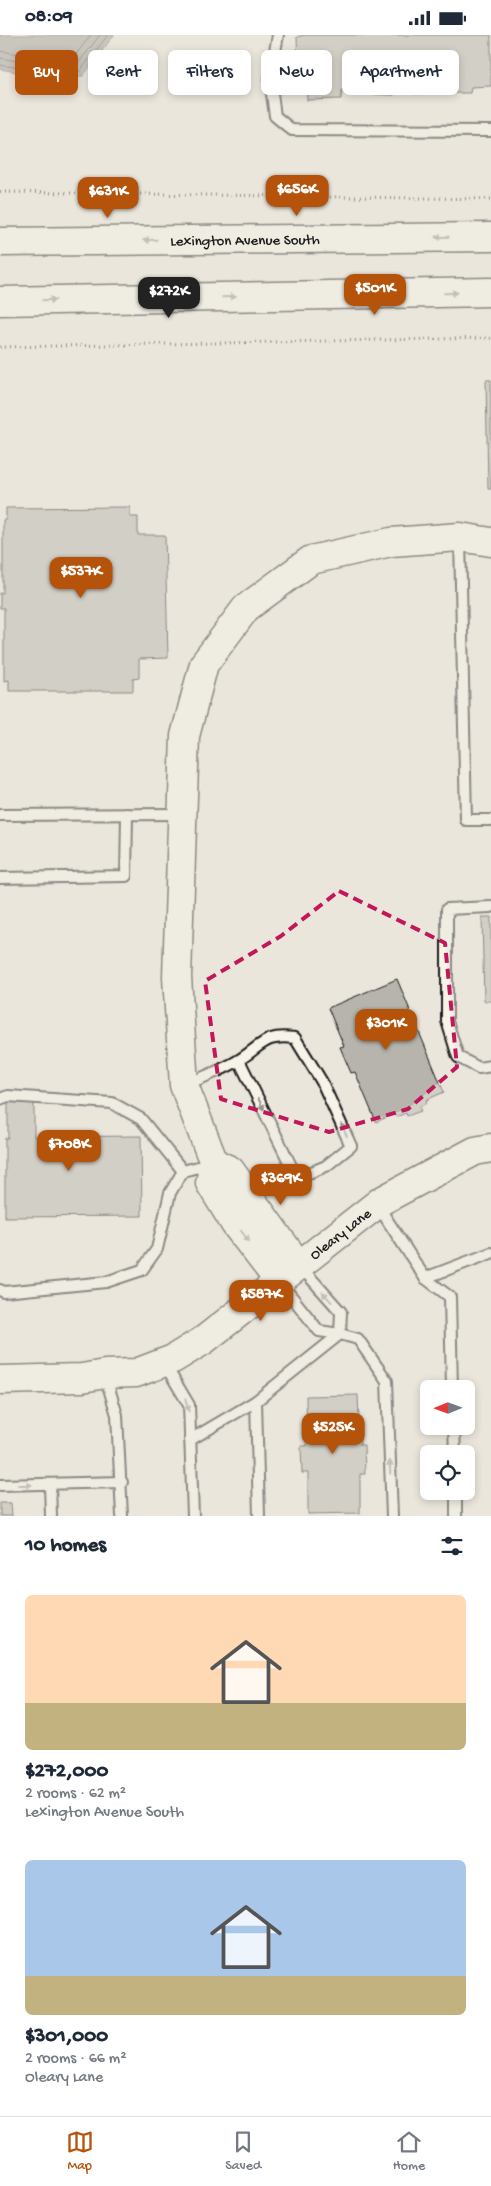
<!DOCTYPE html>
<meta charset="utf-8">
<style>
:root{--surface:#fff;--page:#f2f2f3;--text:#1f2937;--muted:#747a83;--line:#e0e1e3;--accent:#b45309}
body{margin:0;font-family:"Gochi Hand",sans-serif;background:var(--page);color:var(--text);height:100vh;display:flex;flex-direction:column;font-size:19px;white-space:nowrap}
*{box-sizing:border-box;margin:0}
p{font-size:16px;color:var(--muted)}
.icon{flex:none;width:28px;height:28px;fill:none;stroke:currentColor;stroke-width:2;stroke-linecap:round;stroke-linejoin:round}
.map{position:relative;height:1481px;overflow:hidden}
.panel{display:flex;flex-direction:column;background:var(--surface);flex:1}
.panel>*{flex:none}
.banner{position:absolute;left:15px;top:15px;width:461px;height:45px;display:flex;gap:10px}
.needle{width:32px;rotate:269deg}
.fabs{position:absolute;left:420px;top:1345px;display:grid;gap:10px}
.fabs a{display:grid;place-items:center;width:55px;height:55px;border-radius:8px;background:var(--surface);box-shadow:0 2px 8px #0003;font-size:25px}
.price{position:absolute;translate:-50% -42px;padding:0 11px;border-radius:10px;background:var(--accent);color:#fff;font-size:16px;line-height:32px;filter:drop-shadow(0 1px 2px #0008)}
.price::after{content:'';position:absolute;left:50%;top:30px;width:15px;height:11px;margin-left:-8px;background:inherit;clip-path:polygon(0 0,100% 0,50% 100%)}
.price.selected{background:#222;color:#fff}
ul{padding:0;list-style:none}
li{display:grid;align-content:center;gap:10px;height:265px;padding:0 25px}
li span{display:grid;place-items:center;height:155px;border-radius:8px;color:#555}
li>.icon{margin-inline-start:auto}
span .icon{width:90px;height:90px;fill:#fffc;stroke-width:1}
li b{font-size:21px}
h2{display:flex;justify-content:space-between;align-items:center;height:60px;padding:0 25px;font-size:21px}
.pill{padding:0 18px;border-radius:8px;background:var(--surface);box-shadow:0 2px 8px #0003;font-size:18px;line-height:45px}
.pill.selected{background:var(--accent);color:#fff}
.status{display:flex;justify-content:space-between;align-items:center;height:35px;padding:0 25px;background:var(--surface);direction:ltr}
.status svg{height:14px;fill:currentColor}
.menu{display:flex;justify-content:space-around;align-items:center;height:70px;border-top:1px solid var(--line);background:var(--surface);font-size:14px;color:var(--muted)}
.menu a{display:grid;justify-items:center;gap:2px}
.menu .selected{color:var(--accent)}
.map>svg:first-child{display:block}
.water{fill:#a3a19a;stroke:#6d6c68}
.lines{fill:none;stroke-linecap:round;stroke-linejoin:round}
.shore{stroke:#52514e;stroke-width:1}
.building{fill:#b6b4ac;stroke:#1c1c1c}
.lane-casing{stroke:#1c1c1c;stroke-width:14}
.secondary-casing{stroke:#1c1c1c;stroke-width:31}
.path{stroke:#1c1c1c;stroke-width:3;stroke-dasharray:1 4;stroke-linecap:butt}
.lane{stroke:#f7f3e8;stroke-width:10}
.secondary{stroke:#f7f3e8;stroke-width:28}
.oneway{fill:#94928c}
.marked{fill:none;stroke:#c2185b;stroke-width:4;stroke-dasharray:10 6;stroke-linejoin:round}
.labels{text-anchor:middle;stroke-width:4;stroke-linejoin:round;paint-order:stroke}
.street-label{font-size:15px;fill:#1c1c1c;stroke:#f7f3e8}
</style>
<div class="status"><b>08:09</b><svg viewBox="0 0 49 12"><path d="M0 12V9h3v3zM5 12V6h3v6zM10 12V3h3v9zM15 12V0h3v12zM26 1h20v11H26zM47 4h2v5h-2z"/></svg></div>
<div class="map">
<svg width="491" height="1481" viewBox="0 0 491 1481">
<rect width="100%" height="100%" fill="#eae6dc"/>
<filter id="ink" filterUnits="userSpaceOnUse"><feTurbulence type="fractalNoise" baseFrequency=".02" numOctaves="2"/><feDisplacementMap in="SourceGraphic" scale="10" xChannelSelector="R" yChannelSelector="G"/><feConvolveMatrix kernelMatrix="1 2 1 2 8 2 1 2 1" color-interpolation-filters="sRGB"/></filter>
<g filter="url(#ink)">
<path class="water" d="M0,0H114L83,41L45,42L0,34Z"/>
<g class="lines">
<g class="shore">
<path d="M0,16L47,23H73L91,0"/>
<path d="M0,23L46,31L77,30L100,0"/>
<path d="M0,30L46,37L80,36L108,0"/>
</g>
</g>
<g class="building">
<path d="M304,0H491V51L471,52L470,58H453V52H434V58L415,59V53L394,54V60L362,59L361,54L342,55L341,64L307,65L305,33H298L297,2Z"/>
<path d="M486,345H491V454H488Z"/>
<path d="M130,472V482H138V500H165L168,623L139,624V643L133,644V656H9V645L4,646V573H0V558H3V485H6V473Z"/>
<path d="M482,882H491V966H484Z"/>
<path d="M397,944L444,1057L426,1065L427,1068L419,1072L421,1076L407,1081L406,1078L396,1082L394,1079L376,1087L355,1037L351,1038L340,1012L344,1011L328,973Z"/>
<path d="M8,1066H34V1102L141,1101L142,1181L5,1182V1103H8Z"/>
<path d="M358,1360L360,1410H364L365,1439H360V1478L308,1479V1438H302L301,1411H307L306,1361Z"/>
<path d="M0,1468H11L12,1481H0Z"/>
</g>
<g class="lines">
<defs>
<g id="lane">
<path d="M278,0L270,44L275,81L292,95L491,96"/>
<path d="M460,503L466,785H491"/>
<path d="M0,780L181,779"/>
<path d="M0,843L126,841L127,779"/>
<path d="M491,872L447,874V986L458,1022L479,1033L491,1031"/>
<path d="M185,1050C203,1042 223,1035 239,1025C263,1010 264,999 295,1003L322,1047L351,1111L326,1131L297,1143L239,1025"/>
<path d="M0,1064L8,1061L112,1068L141,1084L183,1136"/>
<path d="M378,1171L425,1243L450,1262L452,1354"/>
<path d="M425,1243L491,1218"/>
<path d="M280,1247L319,1296L340,1299L358,1304L387,1346L392,1481"/>
<path d="M0,1255L4,1257L106,1247L142,1235L157,1214L170,1158L183,1136L213,1128"/>
<path d="M164,1328L189,1370L193,1481"/>
<path d="M105,1340L117,1380L122,1481"/>
<path d="M256,1366L259,1481"/>
<path d="M454,1391L455,1419"/>
<path d="M190,1405L256,1366L340,1299L341,1277L300,1231"/>
<path d="M50,1449L51,1481"/>
<path d="M0,1450L122,1447"/>
<path d="M456,1456V1481"/>
</g>
<g id="secondary">
<path id="s1" d="M0,207L491,202"/>
<path d="M0,266L491,257"/>
<path d="M214,1128L230,1135L299,1231"/>
<path d="M279,1246L235,1189L210,1148L214,1128L184,1050L177,942L185,701L204,629L246,573L311,525L391,507L460,502L491,507"/>
<path id="s2" d="M0,1345L82,1343L105,1339L136,1338L173,1324L204,1305L381,1166L475,1116L491,1113"/>
</g>
</defs>
<use href="#lane" class="lane-casing"/>
<use href="#secondary" class="secondary-casing"/>
<g class="path">
<path d="M0,157L491,164"/>
<path d="M0,312L491,303"/>
</g>
<use href="#lane" class="lane"/>
<use href="#secondary" class="secondary"/>
</g>
<defs><path id="oneway-solid" d="M-6-.8H1V-3.2L6.5 0L1 3.2V.8H-6Z" transform="scale(1.25)"/></defs>
<g class="oneway">
<use href="#oneway-solid" transform="translate(442 202) rotate(179)"/>
<use href="#oneway-solid" transform="translate(150 205) rotate(179)"/>
<use href="#oneway-solid" transform="translate(451 258) rotate(-1)"/>
<use href="#oneway-solid" transform="translate(229 262) rotate(-1)"/>
<use href="#oneway-solid" transform="translate(49 265) rotate(-1)"/>
<use href="#oneway-solid" transform="translate(261 1069) rotate(64)"/>
<use href="#oneway-solid" transform="translate(344 1095) rotate(-115)"/>
<use href="#oneway-solid" transform="translate(245 1201) rotate(53)"/>
<use href="#oneway-solid" transform="translate(327 1262) rotate(-132)"/>
<use href="#oneway-solid" transform="translate(187 1370) rotate(75)"/>
<use href="#oneway-solid" transform="translate(390 1432) rotate(-92)"/>
<use href="#oneway-solid" transform="translate(25 1450)"/>
</g>
</g>
<path d="M0 0H491V1481H0ZM339,856L445,908L457,1032L408,1074L329,1097L221,1064L205,946L281,901Z" fill="#eae6dc" fill-opacity=".55" fill-rule="evenodd"/>
<path class="marked" d="M339,856L445,908L457,1032L408,1074L329,1097L221,1064L205,946L281,901Z"/>
<g class="labels">
<g class="street-label">
<text dy="5" stroke="none"><textPath href="#s1" startOffset="245">Lexington Avenue South</textPath></text>
<text dy="5" stroke="none"><textPath href="#s2" startOffset="385">Oleary Lane</textPath></text>
</g>
</g>
</svg>
<div class="fabs">
<a><svg class="needle" viewBox="-14 -14 28 28"><path d="M0-13l5 13h-10z" fill="#e53935"/><path d="M0 13l5-13h-10z" fill="#747a83"/></svg></a>
<a><svg class="icon" aria-label="locate" viewBox="0 0 24 24"><circle cx="12" cy="12" r="6"/><path d="M12 2v4M12 18v4M2 12h4M18 12h4"/></svg></a>
</div>
<b class="price" style="left:297px;top:182px">$656K</b>
<b class="price" style="left:108px;top:184px">$631K</b>
<b class="price" style="left:375px;top:281px">$501K</b>
<b class="price selected" style="left:169px;top:284px">$272K</b>
<b class="price" style="left:81px;top:564px">$537K</b>
<b class="price" style="left:386px;top:1016px">$301K</b>
<b class="price" style="left:69px;top:1137px">$708K</b>
<b class="price" style="left:281px;top:1171px">$369K</b>
<b class="price" style="left:261px;top:1287px">$587K</b>
<b class="price" style="left:333px;top:1420px">$525K</b>
<div class="banner">
<a class="pill selected">Buy</a>
<a class="pill">Rent</a>
<a class="pill">Filters</a>
<a class="pill">New</a>
<a class="pill">Apartment</a>
</div>
</div>
<section class="panel">
<h2>10 homes<svg class="icon" aria-label="filters" viewBox="0 0 24 24"><path d="M4 7h16M4 17h16"/><circle cx="9" cy="7" r="2"/><circle cx="15" cy="17" r="2"/></svg></h2>
<ul>
<li><span style="background:linear-gradient(#ffd9b3 70%,#c2b280 0)"><svg class="icon" aria-label="home" viewBox="0 0 24 24"><path d="M3 11l9-7 9 7M6 9v11h12V9"/></svg></span><div><b>$272,000</b><p>2 rooms · 62 m²</p><p>Lexington Avenue South</p></div></li>
<li><span style="background:linear-gradient(#a9c7e8 75%,#c2b280 0)"><svg class="icon" aria-label="home" viewBox="0 0 24 24"><path d="M3 11l9-7 9 7M6 9v11h12V9"/></svg></span><div><b>$301,000</b><p>2 rooms · 66 m²</p><p>Oleary Lane</p></div></li>
</ul>
</section>
<nav class="menu">
<a class="selected"><svg class="icon" aria-label="map" viewBox="0 0 24 24"><path d="M3 6l6-2 6 2 6-2v14l-6 2-6-2-6 2zM9 4v14M15 6v14"/></svg>Map</a>
<a><svg class="icon" aria-label="saved" viewBox="0 0 24 24"><path d="M7 4h10v16l-5-4-5 4z"/></svg>Saved</a>
<a><svg class="icon" aria-label="home" viewBox="0 0 24 24"><path d="M3 11l9-7 9 7M6 9v11h12V9"/></svg>Home</a>
</nav>
